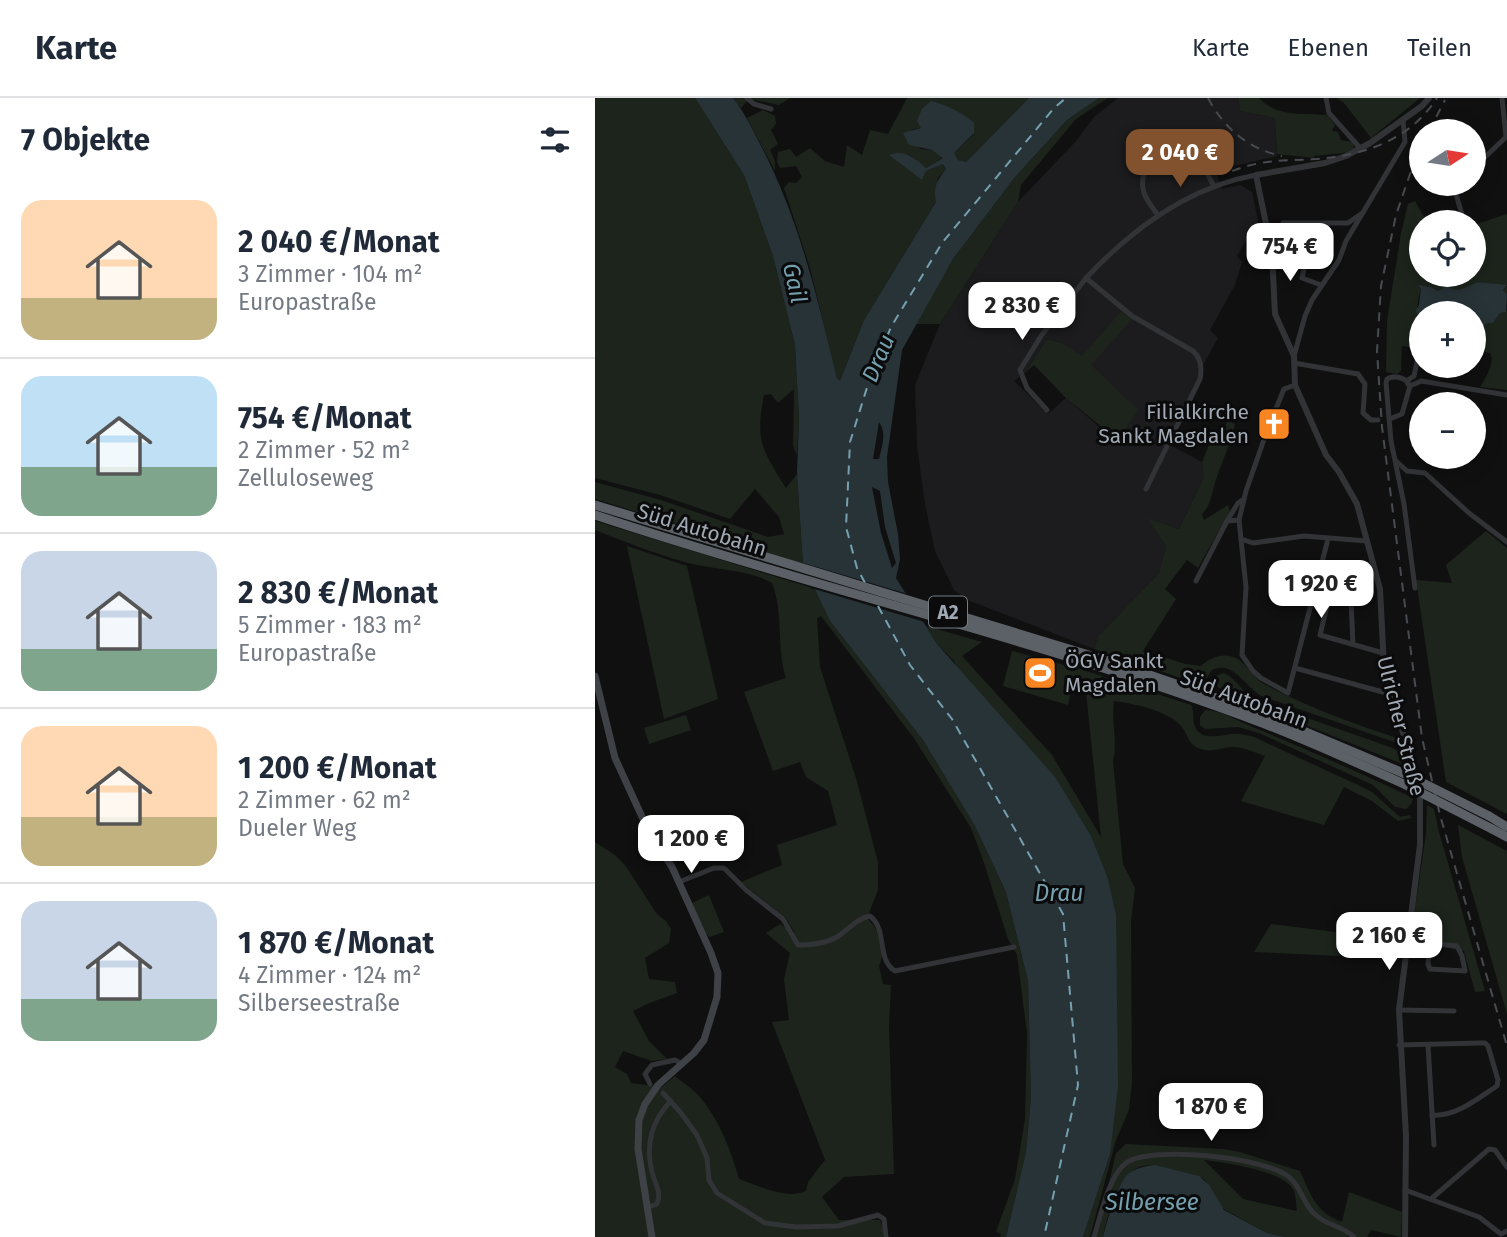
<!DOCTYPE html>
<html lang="de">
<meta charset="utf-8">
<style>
:root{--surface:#fff;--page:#f6f6f7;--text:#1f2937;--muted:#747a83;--line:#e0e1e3;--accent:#81522d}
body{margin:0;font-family:"Fira Sans",sans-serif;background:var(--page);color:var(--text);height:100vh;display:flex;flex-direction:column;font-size:26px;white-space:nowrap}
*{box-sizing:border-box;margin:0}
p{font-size:23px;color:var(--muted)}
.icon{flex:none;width:38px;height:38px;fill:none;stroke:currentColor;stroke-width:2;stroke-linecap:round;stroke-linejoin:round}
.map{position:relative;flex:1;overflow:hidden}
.drawer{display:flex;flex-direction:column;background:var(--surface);width:595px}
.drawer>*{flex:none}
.needle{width:46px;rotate:78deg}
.buttons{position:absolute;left:814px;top:21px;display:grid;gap:14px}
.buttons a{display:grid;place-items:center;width:77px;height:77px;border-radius:50%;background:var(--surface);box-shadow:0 4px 18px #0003;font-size:35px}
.price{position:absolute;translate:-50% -60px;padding:0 16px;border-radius:14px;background:#fff;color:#222;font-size:23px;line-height:46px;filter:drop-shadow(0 2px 4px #0008)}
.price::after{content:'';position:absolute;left:50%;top:42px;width:21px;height:16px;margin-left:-10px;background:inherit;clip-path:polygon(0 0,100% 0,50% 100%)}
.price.active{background:var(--accent);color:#fff}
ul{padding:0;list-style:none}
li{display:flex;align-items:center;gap:21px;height:175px;padding:0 21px}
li+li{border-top:2px solid var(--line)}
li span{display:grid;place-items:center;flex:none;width:196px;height:140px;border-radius:21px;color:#555}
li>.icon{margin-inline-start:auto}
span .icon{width:84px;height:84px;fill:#fffc;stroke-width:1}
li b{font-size:30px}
h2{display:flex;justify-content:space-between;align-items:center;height:84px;padding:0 21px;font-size:30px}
header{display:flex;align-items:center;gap:42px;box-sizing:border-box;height:98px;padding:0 35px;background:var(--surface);border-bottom:2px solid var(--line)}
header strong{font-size:33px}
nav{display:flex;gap:38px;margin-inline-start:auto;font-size:24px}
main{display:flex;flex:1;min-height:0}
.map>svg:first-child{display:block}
.built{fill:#1c1c1e;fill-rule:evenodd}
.green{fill:#1c241c;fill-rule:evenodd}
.water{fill:#283337;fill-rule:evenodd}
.pier{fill:#101011}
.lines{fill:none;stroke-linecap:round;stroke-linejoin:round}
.ferry{stroke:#75a0b0;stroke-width:2;stroke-dasharray:9 7;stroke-linecap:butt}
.minor{stroke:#313336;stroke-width:5}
.tertiary{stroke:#313336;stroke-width:6}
.secondary{stroke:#3e4246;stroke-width:7}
.motorway{stroke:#5c6167;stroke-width:9}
.rail{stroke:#474b4f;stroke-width:2;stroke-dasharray:9 7;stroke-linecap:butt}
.motorway-bridge{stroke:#5c6167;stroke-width:9}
.labels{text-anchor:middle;stroke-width:6;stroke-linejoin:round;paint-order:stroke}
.shield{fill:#0b0b0c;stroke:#737a81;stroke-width:2}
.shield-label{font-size:19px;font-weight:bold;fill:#a0a9b3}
.poi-label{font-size:21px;fill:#a0a9b3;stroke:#0b0b0c;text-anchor:end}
.street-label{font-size:21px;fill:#a0a9b3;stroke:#0b0b0c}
.water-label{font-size:23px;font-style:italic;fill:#75a0b0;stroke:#0b0b0c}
</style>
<header>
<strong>Karte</strong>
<nav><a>Karte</a><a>Ebenen</a><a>Teilen</a></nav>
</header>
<main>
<section class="drawer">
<h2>7 Objekte<svg class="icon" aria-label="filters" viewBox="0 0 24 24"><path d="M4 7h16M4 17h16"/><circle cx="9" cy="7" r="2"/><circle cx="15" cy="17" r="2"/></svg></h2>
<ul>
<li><span style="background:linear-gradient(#ffd9b3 70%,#c2b280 0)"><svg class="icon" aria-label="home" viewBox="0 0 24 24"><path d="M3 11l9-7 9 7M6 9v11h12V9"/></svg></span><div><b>2 040 €/Monat</b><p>3 Zimmer · 104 m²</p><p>Europastraße</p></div></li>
<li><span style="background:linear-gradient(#bfe0f5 65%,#7fa58c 0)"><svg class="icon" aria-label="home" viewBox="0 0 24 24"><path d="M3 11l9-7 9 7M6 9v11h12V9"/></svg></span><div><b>754 €/Monat</b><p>2 Zimmer · 52 m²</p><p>Zelluloseweg</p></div></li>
<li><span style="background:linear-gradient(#c9d6e8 70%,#7fa58c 0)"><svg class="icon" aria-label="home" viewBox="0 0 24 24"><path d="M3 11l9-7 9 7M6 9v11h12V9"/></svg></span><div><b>2 830 €/Monat</b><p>5 Zimmer · 183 m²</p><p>Europastraße</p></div></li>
<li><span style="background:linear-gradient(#ffd9b3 65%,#c2b280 0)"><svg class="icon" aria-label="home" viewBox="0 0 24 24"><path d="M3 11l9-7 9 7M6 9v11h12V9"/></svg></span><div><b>1 200 €/Monat</b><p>2 Zimmer · 62 m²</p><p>Dueler Weg</p></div></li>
<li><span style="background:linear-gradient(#c9d6e8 70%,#7fa58c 0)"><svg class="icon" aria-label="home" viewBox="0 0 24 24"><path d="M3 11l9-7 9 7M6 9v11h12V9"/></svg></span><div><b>1 870 €/Monat</b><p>4 Zimmer · 124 m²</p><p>Silberseestraße</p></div></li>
</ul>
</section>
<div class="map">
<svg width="912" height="1139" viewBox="0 0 912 1139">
<rect width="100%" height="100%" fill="#101011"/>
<path class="built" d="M523,0H643L645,13L680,20L682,58L639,68L619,69L627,91L645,87L657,94L663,123L642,158L647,164L640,187L615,232L623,240L608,267V281L575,347L607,364L609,379L584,431L554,421L571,448L564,475L503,538L499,551L375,503L359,492L340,453L330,406L322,348L320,287L345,226L423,104L481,43L499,19ZM526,213L536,221L495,267L508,332L471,300L453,316L419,283L430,275L452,241L467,245L487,259Z"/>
<g class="green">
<path d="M0,0H100L149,77L178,158L200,247L204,320L202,357L198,348L199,291L183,305L176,296L169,297C160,343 167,352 191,390L202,376L208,466L0,401V384L66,402L173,439L189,436L184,419L160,391L135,421L65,397L0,380Z"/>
<path d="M138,0H195L184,7L154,1L146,10Z"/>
<path d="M312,0H434L371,64L363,62L359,55L379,36L326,30L316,32L325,51L337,52L349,59L331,70L313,56L327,82L331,73L348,66L351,71L343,80L341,104L269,222L245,283L242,280L215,170L189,90L194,84L201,85L207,79L201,68L185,70L182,64L183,54L195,51L201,59L215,50L230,63L249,69L252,47L267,57L275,32L293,36Z"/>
<path d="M504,0H513L481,21L426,87L423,104L345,226H319L358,161L420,79L472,22Z"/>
<path d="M643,0H664C681,19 709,15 732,17L740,27L737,33L743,34L746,42L758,44L759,50L749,55L719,58V60L682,56L680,20L645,13Z"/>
<path d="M742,0H825L776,40L749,5Z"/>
<path d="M168,12L180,18L181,26L176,32L183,46L175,52L180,63V73L152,20Z"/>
<path d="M820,103L832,124L864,115L866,123L871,122L872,124H826V177H878L879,127L912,116V197H910L908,192L912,188L883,184L869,192L843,193L831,188L826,190L822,209L826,217V241H823L821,250L807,248L806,273L802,276L791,274L792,223L806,135L813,106Z"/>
<path d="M912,211V292L885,289C891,279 899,267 896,256L879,249L878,228L888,229L890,225H898L905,215L911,214Z"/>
<path d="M526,213L537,221L496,267L543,312L523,342L471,300L439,267L430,275L452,241L467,245L487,258Z"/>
<path d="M632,323L640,326C636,346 626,365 620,385C616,397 616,408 607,416L609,422L633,407L635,413L603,470L592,462L570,491L581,501L548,553L591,566L606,568C615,559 629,554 641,560C652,566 658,580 669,586C712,609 759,626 806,641L808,643L805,646L666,598C650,588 638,562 617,572L609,584L604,586L499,551L503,538L564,475L571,448L552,420L584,431L609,379L607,364L620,332H629Z"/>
<path d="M0,423L221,491L235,523L328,642L380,728L411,794L433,883L436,999L431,1054L411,1139H405L406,1136L401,1134L420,1081L430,1021L432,936L422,857L413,841L389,765L376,730L318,639L226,518L222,520L225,569L261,680L283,764V792L272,820C284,831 292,852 284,868L288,886L296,887L294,930L299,1076L249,1079L227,1099L244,1122H285L288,1130V1139H0V744L21,758L30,767L62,816L71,823L76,831L74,845L50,860L54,881L80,884L82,895L52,906L38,913L54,943L72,961L57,963L28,953L20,969L32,976L36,985L67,989L80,978C89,985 99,992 106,1000C125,1024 136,1052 144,1081C165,1088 190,1102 211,1093L213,1084L230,1062L177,924L194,922L189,881L195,855L171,835L185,826L200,835L191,820L146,784L187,767L182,747L242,727L233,693L211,679L205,664L178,673L149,594L191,580C181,549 189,516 177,485C152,471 120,472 93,465C61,456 30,444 0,432Z"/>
<path d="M891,433L912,450V716L851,684L821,482L857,485L851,467Z"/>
<path d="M32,448L92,468L123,601L69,621Z"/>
<path d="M331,528L387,544L367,558L457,657L506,739L491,594L476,592L473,607L408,588L417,553L485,571L596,607C600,614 597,622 600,629C607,645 629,635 642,636C648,636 654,638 659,639L763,687L777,694L805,719L815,717L816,720L803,723L777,703L749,689L729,727L646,703L670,658C660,655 649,649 638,649C627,649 617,655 606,651C592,647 594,636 585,627C573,613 537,605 519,603C516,624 523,643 518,663L528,766L540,790L536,823L537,984L534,1012L521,1042L495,1139H488L515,1056L359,563L342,546Z"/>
<path d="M628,575C641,579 648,596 661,602L798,650L806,656L810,667L651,603L618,587L623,577Z"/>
<path d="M610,612C626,612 645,624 660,630C713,652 766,675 818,700L816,706L811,711L800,709L778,687L664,635L643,629L610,631L605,627V619Z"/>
<path d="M91,617L96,632L54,646L49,630Z"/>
<path d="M832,707L839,711L844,734L890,893L880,894L869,853L837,847L836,841L816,837L831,736Z"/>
<path d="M863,727L912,753V916L867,759Z"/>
<path d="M114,797L129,834L115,839L110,835L95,806Z"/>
<path d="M676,826L748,835L745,858L659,854Z"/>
<path d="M531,1046L628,1051L645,1054L705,1073C716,1097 720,1114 747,1124L754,1094L807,1114L806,1139L776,1132L772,1139H691L672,1135L627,1110L609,1081C593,1077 577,1072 561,1068C525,1060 514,1114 508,1139H501L521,1055ZM609,1062C628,1064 688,1073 698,1091C701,1096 701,1106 702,1113L648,1101Z"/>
</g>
<g class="water">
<path d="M100,0H138C149,14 157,30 165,46C204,120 222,199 242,280L245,283L269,222L341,104C338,90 342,82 351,71L348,66L331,73L327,82L294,57C310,51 319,60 331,70L348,60L337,52L314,47L308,35L326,30L322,23L327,11L336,3C352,7 366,14 379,25V35L359,55L363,62L371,64L434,0H504L472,22L420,79L358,161L307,252L292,359L293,384L303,436L305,461L301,480L342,546L460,679L496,738L513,781L521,817L523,988L515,1056L488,1139H411L431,1054L436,999L433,883L411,794L380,728L328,642L235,523L208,466L202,376L204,320L200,247L178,158L149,77ZM284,324C292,335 287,348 284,361H278ZM277,389L285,393L290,429L301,465L297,470L286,435Z"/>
<path d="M883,184L912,187L908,192L912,197L911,214L905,215L898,225H891L888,229L879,228L878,215L871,214L822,216L821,212L824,207L826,191L823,187L835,189L843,193L852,188C863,197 872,188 883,184Z"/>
<path d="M560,1067L604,1078L614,1087L629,1112L672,1135L691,1139H508C512,1124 522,1086 533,1076C541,1070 550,1068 560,1067Z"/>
</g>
<path class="pier" d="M205,464L316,497L333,525L216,490Z"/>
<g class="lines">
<g class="ferry">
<path d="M270,485L262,470L251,429L255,344L275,280L296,229L347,145L459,10L471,0"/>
<path d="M283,508L315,567L357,621L468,816L483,987L449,1139"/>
</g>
<g class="minor">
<path d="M152,0L159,6L176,11"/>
<path d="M731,0L734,15L766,51"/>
<path d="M878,64L886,63L911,39L907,0"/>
<path d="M823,75L826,74"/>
<path d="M858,86L868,120"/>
<path d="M562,116C552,102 544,93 549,75C561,62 593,50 607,68C612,73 615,82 619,88"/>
<path d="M688,125H753L766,116"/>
<path d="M712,157L707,180L726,187"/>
<path d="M699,258L710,218L717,202L744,162L751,143L810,44L808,22"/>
<path d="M699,265L763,276L770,286L768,315L776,322H783"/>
<path d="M813,285C809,279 798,277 792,281L791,285L796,343L809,406L820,490"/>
<path d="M813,286V282L819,278L826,245"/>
<path d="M700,287L689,291L673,330L651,393L644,422L651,489L647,557L658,573L666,580L693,595L733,441"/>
<path d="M452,312L432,290L425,272L446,238L491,180"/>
<path d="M797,320L807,316L815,288L826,283L912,297"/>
<path d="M801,363L812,373L830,375L874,415L912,444"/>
<path d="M551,391L605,281C607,271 606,260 598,253L537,218L491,180C537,131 593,89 661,77"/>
<path d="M632,423L643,405L649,401"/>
<path d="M646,441L658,445L709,438L772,443"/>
<path d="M601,483L632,423L644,422"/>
<path d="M758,546L756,503L735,496L725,537L788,555"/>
<path d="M700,570L795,596"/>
<path d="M84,784L119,770H129L151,792L188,821L203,847C217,847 230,846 242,839C253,832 262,820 275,818C293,832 281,861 300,873L419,849"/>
<path d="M811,841L835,845L833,866L835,871L870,873L867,858L862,848L835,845"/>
<path d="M804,912L859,913"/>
<path d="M804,947L885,945H890L893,948L903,982L902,988C882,1001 861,1019 837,1017"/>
<path d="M833,947L839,1047"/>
<path d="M55,986L50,976L57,967L80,962L87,966"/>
<path d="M68,995L86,1015L102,1037L112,1060L114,1082L122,1095L170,1125L201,1129L243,1128L283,1117L289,1121L291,1139"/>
<path d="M810,1092L884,1119L906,1136L912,1133"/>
<path d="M836,1101L894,1051L900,1052L912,1069"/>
<path d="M51,1110L62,1106C67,1094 60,1086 57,1074C50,1047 57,1022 76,1003"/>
<path d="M499,1139C505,1120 514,1077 531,1065C556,1047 669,1059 694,1079C707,1089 708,1108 722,1118C733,1128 748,1128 759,1139"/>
</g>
<path class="tertiary" d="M810,1139L811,1038L804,912L825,747V699L817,661L795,596L789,569L785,491L762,406L744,374L731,357L700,287L699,258L680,216L677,155L661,77L730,65L751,58L775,45L827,8L834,0"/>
<path class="secondary" d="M0,578L20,660L54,734L77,769L116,855L123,875L122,899L109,942L99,955L63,987L50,1006L44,1022L43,1051L57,1139"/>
<g class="motorway">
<path d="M0,407L520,565L673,618L808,675"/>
<path d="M0,417C222,491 452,543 670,626C718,645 765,666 811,687"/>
<path d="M894,718L912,729"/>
<path d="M897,731L912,739"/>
</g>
<g class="rail">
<path d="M613,0C629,30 653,51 687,58"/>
<path d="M834,33L850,2"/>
<path d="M826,44L801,117L786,188L782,253L787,329L827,640L845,717L912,948"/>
<path d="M637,73C668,61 690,63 722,61C770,57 815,42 842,0"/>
</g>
<g class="motorway-bridge">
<path d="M808,675L894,718"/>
<path d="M811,687L897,731"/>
</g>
</g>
<defs>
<symbol id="church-square" viewBox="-11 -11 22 22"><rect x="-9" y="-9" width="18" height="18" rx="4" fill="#f88521" stroke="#0b0b0c"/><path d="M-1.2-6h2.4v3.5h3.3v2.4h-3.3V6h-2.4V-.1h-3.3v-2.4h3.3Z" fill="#fff"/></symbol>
<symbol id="stadium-square" viewBox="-11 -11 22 22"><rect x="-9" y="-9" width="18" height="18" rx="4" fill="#f88521" stroke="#0b0b0c"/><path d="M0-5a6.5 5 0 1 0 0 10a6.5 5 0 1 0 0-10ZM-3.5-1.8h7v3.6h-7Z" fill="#fff"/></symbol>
</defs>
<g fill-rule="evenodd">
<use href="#church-square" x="660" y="307" width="38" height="38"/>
<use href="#stadium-square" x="426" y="556" width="38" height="38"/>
</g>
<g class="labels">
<rect class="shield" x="334" y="498.5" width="38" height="31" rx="5"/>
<g class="shield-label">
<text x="353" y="521">A2</text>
</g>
<g class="poi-label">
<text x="654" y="321">Filialkirche<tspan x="654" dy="24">Sankt Magdalen</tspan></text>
<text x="470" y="570" text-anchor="start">ÖGV Sankt<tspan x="470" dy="24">Magdalen</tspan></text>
</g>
<g class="street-label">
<text transform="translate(107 432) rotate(17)" y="7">Süd Autobahn</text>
<text transform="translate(649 601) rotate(20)" y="7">Süd Autobahn</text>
<text transform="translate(806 628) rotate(76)" y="7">Ulricher Straße</text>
</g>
<g class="water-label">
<text transform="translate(200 185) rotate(77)" y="8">Gail</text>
<text transform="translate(283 260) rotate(-67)" y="8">Drau</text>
<text x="464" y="803">Drau</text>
<text x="557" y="1112">Silbersee</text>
</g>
</g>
</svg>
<div class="buttons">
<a><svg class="needle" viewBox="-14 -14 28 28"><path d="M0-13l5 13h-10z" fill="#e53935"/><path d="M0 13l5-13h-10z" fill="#747a83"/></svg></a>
<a><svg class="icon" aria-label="locate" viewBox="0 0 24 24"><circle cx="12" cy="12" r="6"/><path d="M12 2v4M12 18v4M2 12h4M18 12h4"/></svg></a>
<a>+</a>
<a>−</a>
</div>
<b class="price active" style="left:585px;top:91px">2 040 €</b>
<b class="price" style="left:695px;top:185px">754 €</b>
<b class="price" style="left:427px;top:244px">2 830 €</b>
<b class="price" style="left:726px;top:522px">1 920 €</b>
<b class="price" style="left:96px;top:777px">1 200 €</b>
<b class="price" style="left:794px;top:874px">2 160 €</b>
<b class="price" style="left:616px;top:1045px">1 870 €</b>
</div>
</main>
